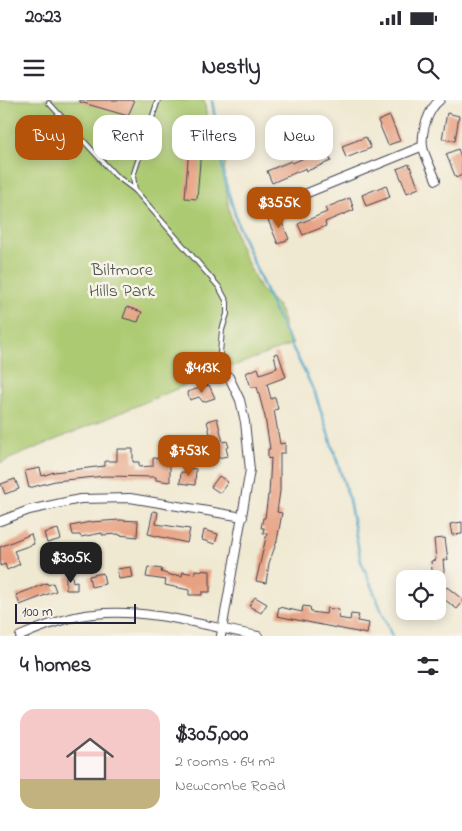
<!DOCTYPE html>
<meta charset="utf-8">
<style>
:root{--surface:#fff;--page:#f7f7f7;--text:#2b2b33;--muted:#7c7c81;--line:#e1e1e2;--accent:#b45309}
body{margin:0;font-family:"Indie Flower",sans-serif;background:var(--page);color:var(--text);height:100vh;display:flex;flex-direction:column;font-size:19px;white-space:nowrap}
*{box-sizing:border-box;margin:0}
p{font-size:16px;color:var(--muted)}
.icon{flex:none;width:28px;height:28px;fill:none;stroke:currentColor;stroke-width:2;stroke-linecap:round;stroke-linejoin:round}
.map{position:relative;height:536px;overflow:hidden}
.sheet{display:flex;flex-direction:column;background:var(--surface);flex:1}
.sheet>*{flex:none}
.guide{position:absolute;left:15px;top:15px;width:432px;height:45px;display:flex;gap:10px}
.tools{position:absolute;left:396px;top:470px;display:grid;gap:10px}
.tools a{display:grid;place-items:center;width:50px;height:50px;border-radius:10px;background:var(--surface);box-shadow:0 2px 12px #0003;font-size:25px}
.scale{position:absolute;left:15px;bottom:12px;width:121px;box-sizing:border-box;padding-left:5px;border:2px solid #22223b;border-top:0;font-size:14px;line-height:18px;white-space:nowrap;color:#22223b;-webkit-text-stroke:4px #f7f3e8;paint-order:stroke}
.price{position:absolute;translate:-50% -42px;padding:0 11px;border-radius:10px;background:var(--accent);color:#fff;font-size:16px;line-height:32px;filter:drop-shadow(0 1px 2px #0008)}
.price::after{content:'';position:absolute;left:50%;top:30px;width:15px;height:11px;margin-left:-8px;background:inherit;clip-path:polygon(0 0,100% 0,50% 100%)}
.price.current{background:#222;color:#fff}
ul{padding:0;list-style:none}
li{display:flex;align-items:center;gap:15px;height:125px;padding:0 20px}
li+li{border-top:1px solid var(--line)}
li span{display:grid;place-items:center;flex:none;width:140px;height:100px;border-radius:15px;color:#555}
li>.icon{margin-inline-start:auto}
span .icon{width:60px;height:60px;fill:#fffc;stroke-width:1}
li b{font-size:21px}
h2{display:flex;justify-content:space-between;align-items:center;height:60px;padding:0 20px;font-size:21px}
.tag{padding:0 18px;border-radius:15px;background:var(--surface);box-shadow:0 2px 12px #0003;font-size:18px;line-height:45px}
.tag.current{background:var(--accent);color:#fff}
.status{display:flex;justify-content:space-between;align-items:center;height:35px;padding:0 25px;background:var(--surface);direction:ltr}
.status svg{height:14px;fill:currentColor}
header{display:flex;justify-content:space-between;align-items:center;height:65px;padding:0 20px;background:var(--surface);font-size:22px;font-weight:700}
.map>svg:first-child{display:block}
.green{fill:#acca71;stroke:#677656}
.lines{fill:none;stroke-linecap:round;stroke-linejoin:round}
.stream{stroke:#4ba5c9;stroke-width:2.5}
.building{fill:#e7a081}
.lane-casing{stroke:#414052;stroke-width:6}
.street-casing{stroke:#414052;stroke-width:10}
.lane{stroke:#fff;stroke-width:4}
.street{stroke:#fff;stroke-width:8}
.labels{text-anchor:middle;stroke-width:5;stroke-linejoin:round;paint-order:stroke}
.park-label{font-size:18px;fill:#4b544b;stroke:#f7f3e8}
</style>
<div class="status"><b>20:23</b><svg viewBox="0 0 49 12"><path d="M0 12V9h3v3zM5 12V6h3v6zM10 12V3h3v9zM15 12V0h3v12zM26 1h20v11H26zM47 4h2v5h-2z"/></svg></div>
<header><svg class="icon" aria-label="menu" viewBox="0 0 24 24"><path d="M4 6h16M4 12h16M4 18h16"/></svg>Nestly<svg class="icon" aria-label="search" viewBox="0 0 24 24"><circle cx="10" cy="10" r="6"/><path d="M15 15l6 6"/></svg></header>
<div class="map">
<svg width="462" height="536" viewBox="0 0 462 536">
<rect width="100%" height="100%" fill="#f7f3e8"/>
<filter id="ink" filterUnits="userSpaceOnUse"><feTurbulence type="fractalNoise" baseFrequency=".02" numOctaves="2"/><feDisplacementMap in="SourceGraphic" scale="10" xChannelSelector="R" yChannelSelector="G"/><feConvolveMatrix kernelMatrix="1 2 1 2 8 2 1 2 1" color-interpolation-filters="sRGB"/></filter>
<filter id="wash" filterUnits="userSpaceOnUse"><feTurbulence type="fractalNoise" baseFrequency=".0096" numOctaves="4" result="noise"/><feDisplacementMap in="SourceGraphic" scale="20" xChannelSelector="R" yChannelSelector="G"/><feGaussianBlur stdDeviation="1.12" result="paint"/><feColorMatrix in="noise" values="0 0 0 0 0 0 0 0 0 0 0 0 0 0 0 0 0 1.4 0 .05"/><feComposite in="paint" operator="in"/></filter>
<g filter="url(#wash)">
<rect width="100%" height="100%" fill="#f0e9d2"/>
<path class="green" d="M0,0H204L208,25L223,31L227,51L224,72L229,111L240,147L260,189L278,206L284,222V230L293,244L217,272L0,363Z"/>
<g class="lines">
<path class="stream" d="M212,0L224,77L239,128L273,208L315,293L348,395L361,461L392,536"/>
</g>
<g id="blocks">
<g class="building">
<path d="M80,0H133L134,2L128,16L80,2Z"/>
<path d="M447,13L459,16L455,41L442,39Z"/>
<path d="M390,16L400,41L388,45L378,21Z"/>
<path d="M366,37L371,48L346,58L342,46Z"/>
<path d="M189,47L201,49L197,99L185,98Z"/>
<path d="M326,49L331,61L307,71L306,68L272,83L267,71L291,61L292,63Z"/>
<path d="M458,49L462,59V75L456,78L446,54Z"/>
<path d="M409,64L419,88L407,93L397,69Z"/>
<path d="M386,85L390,97L366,106L362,95Z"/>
<path d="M350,98L354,110L325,122L326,126L303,135L298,124L327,112L325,108Z"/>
<path d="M279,115L289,139L278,144L268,120Z"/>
<path d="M127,207L142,212L138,222L123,218Z"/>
<path d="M278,253L286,277L267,284L271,299L275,297L278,309L274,310L280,344L285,343V353H280V391L277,412L282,413L277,441L269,463L266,483L256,481L267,433H263L264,428H261L263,418H265L268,395H269L271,358L268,359V349H270L265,317L257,287H251L246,273L258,268L260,274L277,268L274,254Z"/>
<path d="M209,285L215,298L203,302L199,297L190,300L187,292Z"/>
<path d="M217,318L223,342L227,341L229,347L226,348L228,356L217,358L212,334H210L207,321Z"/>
<path d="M117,349H133V362H139V367L153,366V358L170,359V382L156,380V377L105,376L55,381L29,388L25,371L40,368L42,376L54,372L105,366V361H117Z"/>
<path d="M187,368L196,369L195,385L180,383L181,372H186Z"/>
<path d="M219,376L228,382L220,393L211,387Z"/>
<path d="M15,379L19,389L5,394L1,384Z"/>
<path d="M153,411L158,412L156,424L190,429L187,443L148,434Z"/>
<path d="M120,420L138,421L137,437L119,435V434L102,435V433L81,437L80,435H73L71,426L90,422Z"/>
<path d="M462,422V434L452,435L450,424Z"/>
<path d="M58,429L61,439L47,443L44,433Z"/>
<path d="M204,430L218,434L215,444L202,440Z"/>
<path d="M31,434L34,444L14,451L20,464L7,470L5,464L0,466V447Z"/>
<path d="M445,438L448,460H443L445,482L438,483V479H433L431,461L436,460L434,439Z"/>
<path d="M131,467L133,477L119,479L117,469Z"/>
<path d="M148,467L162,469L161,472L174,476L176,475L182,476L183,472L195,474V470L210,471V492H202V495H189V490L165,485L166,480L146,477Z"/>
<path d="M103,473L105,484L91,487L89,476Z"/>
<path d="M66,476H72L73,482L77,481V490H66Z"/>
<path d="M47,483L48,485L53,483L56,491L20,505L16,495Z"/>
<path d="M447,487L462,499V503L457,509L440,496Z"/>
<path d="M255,497L267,504L261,513L249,506Z"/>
<path d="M303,506L310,507L311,512L326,514L327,508L339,510L338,518L350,520L351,514L359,515L357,521L369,523L367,534L277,516L279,507L302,512Z"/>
</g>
</g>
</g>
<g filter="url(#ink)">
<use href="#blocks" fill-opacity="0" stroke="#414052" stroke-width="1"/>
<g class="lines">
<defs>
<g id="lane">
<path d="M158,0L133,76L135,90L219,187L227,202V214L222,230L220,253L229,277"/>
<path d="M49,3L115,75L135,90"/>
</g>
<g id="street">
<path d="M436,80C432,69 425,58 423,47C421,32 428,9 440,0"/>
<path d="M290,100L423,46"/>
<path d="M0,421L29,410L80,399L130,398L243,417"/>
<path d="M20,536C44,526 69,516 94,514C149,508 205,526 258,536"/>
<path d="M221,536L250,370L245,322L240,300L229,277"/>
</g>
</defs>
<use href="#lane" class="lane-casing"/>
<use href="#street" class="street-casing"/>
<use href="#lane" class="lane"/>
<use href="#street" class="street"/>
</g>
</g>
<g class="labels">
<g class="park-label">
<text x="122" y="175">Biltmore<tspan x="122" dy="21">Hills Park</tspan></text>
</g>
</g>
</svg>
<div class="tools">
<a><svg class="icon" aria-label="locate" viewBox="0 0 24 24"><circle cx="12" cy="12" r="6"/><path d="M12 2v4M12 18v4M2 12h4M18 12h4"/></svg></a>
</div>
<div class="scale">100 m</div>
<b class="price" style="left:279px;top:129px">$355K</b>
<b class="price" style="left:202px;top:294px">$413K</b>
<b class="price" style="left:189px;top:377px">$753K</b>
<b class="price current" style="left:71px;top:484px">$305K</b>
<div class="guide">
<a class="tag current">Buy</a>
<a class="tag">Rent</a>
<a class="tag">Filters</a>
<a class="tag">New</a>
</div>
</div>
<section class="sheet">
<h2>4 homes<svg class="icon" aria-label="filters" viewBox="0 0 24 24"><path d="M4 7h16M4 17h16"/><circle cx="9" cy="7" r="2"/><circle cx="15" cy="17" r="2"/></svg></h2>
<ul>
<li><span style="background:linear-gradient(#f6c9c9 70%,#c2b280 0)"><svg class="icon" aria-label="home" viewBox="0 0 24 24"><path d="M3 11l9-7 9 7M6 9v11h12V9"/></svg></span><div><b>$305,000</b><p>2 rooms · 64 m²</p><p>Newcombe Road</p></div></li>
</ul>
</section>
